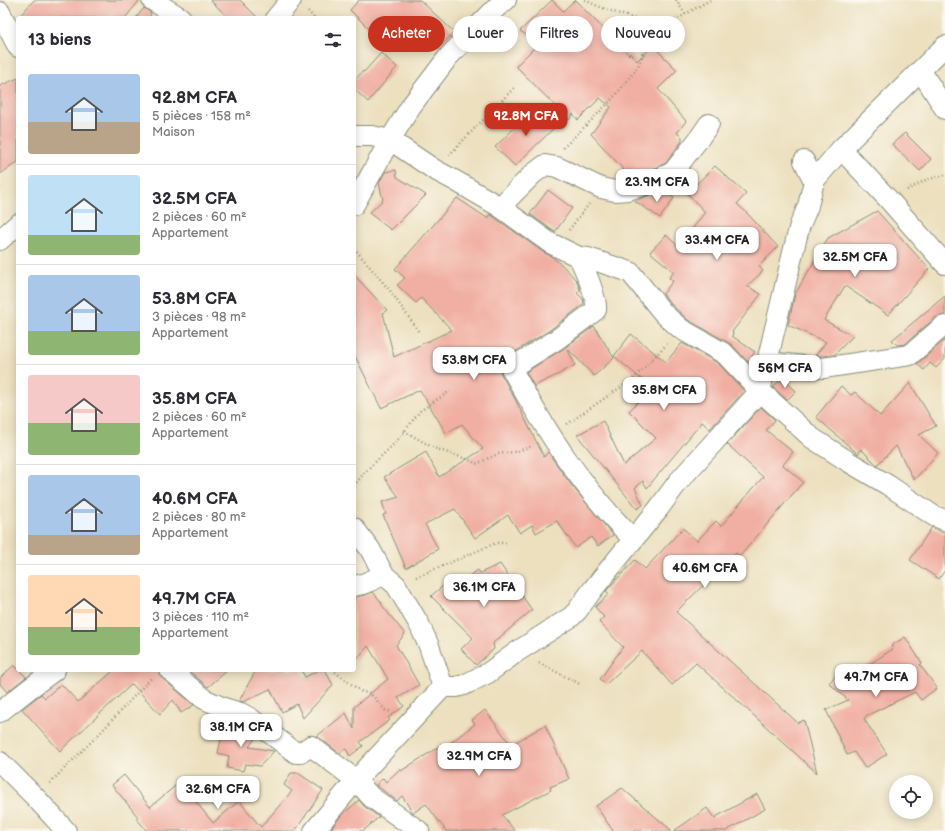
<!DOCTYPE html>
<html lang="fr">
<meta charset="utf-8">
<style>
:root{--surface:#fff;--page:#f2f2f3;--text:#2b2b33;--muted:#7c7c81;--line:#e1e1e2;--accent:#c8321e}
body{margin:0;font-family:"Balsamiq Sans",sans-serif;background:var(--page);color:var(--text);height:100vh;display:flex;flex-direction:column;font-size:15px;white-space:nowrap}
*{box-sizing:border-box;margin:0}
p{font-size:13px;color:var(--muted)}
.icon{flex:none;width:22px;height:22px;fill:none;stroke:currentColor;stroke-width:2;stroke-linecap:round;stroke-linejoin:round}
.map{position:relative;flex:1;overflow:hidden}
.panel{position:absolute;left:16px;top:16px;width:340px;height:656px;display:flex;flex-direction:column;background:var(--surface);border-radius:4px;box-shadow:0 2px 10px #0003}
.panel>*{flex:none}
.guide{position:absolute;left:368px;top:16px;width:380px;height:36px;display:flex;gap:8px}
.controls{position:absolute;left:889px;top:775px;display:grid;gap:8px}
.controls a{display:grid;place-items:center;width:44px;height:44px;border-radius:50%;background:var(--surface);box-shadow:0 2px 10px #0003;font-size:20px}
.price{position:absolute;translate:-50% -34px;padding:0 9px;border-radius:8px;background:#fff;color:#222;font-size:13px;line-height:26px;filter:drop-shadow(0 1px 2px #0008)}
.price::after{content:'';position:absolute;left:50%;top:24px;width:12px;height:9px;margin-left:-6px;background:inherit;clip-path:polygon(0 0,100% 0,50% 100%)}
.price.on{background:var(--accent);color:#fff}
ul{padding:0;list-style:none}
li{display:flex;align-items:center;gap:12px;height:100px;padding:0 12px}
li+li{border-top:1px solid var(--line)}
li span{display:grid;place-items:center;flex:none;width:112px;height:80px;border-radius:4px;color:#555}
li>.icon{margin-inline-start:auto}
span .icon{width:48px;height:48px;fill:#fffc;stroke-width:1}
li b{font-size:17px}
h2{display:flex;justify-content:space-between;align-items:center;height:48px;padding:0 12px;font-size:17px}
.chip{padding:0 14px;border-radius:18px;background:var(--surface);box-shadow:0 2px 10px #0003;font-size:14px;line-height:36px}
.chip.on{background:var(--accent);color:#fff}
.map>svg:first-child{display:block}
.building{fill:#f1afa3}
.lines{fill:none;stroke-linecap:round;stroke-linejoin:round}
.street-casing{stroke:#868e7a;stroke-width:22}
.path{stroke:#868e7a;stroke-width:2.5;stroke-dasharray:1 3;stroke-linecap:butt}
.street{stroke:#fff;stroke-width:20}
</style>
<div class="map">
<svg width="945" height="831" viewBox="0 0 945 831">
<rect width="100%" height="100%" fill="#fbf7ec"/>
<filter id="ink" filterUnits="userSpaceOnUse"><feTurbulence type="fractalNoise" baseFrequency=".025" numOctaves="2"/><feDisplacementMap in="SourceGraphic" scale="8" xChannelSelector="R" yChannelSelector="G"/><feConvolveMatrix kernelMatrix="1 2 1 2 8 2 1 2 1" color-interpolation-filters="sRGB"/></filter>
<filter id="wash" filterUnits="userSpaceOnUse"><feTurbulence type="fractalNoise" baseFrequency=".012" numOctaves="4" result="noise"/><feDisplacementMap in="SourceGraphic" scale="16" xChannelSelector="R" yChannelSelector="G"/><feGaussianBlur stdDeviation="0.9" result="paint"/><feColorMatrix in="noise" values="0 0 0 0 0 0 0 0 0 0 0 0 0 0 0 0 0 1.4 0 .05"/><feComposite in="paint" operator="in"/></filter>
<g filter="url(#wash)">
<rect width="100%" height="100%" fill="#ece0bf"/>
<g id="blocks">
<g class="building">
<path d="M34,0H140L125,18H18Z"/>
<path d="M210,0H240L258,18H229Z"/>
<path d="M359,0H420L454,32L441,46L414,20L388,48L350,10Z"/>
<path d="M552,0L563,11L575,0L629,55L630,53L637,61L653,46L677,70L658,89L686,121L677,133L682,137V141L666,163L641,174L627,178L621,173L624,170L591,134L611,107L600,98L578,120L573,114L569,120L516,66L539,43L520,31Z"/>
<path d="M144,8L151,13L149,18H136Z"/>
<path d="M381,53L397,67L368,102L354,89V81L363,71L364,72Z"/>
<path d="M18,78V162L0,174V86Z"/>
<path d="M534,109L558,124L515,166L495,147Z"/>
<path d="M905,133L931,159L920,171L892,144Z"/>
<path d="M715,166L746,194L737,204L746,212L778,247L759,266L763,271L747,286L761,294L732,332L733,333L732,336L755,352L748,362L731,344L688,320L671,304L663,294L673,281L669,278L674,272L650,252L666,235L679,247L705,212L687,193Z"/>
<path d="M396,170L397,177L426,195L391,230L369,213L383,200L379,183L385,172Z"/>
<path d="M548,190L572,208L555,232L530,214Z"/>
<path d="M662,190L674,198L660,218L635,201Z"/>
<path d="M457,198L487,218L490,214L494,217L543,252L551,256L562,265L577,281L580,290L577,293L583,299L584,304L550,330L505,358L501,363L500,368L501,374L515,399L544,457L548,452L572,486L613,535L598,546L591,537L576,548L557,521L536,533L532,525L520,533L508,515L475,538L455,509L425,524L438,549L406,568L383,515L386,514L382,502L399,497L384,477L426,452L439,477L483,449L462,424L446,433L420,390L381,408L354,354V275L387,310L383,313L394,357L452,330L421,298L416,303L397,285L405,278L395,269Z"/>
<path d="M877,211L929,269L888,315L845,286L824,320L853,336L834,355L823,356H815L826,342L788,325L795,294L828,238Z"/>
<path d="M945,296V315L935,318L905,344L897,345L892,340Z"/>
<path d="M594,326L614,358L594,376L567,348L575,365L557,375L534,386L526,372L563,349Z"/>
<path d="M631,334L666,362L682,343L718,363L744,391L710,429L702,422L647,488L643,481L635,488L643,505L637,509L577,435L603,421L624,465L656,438L629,411L652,388L614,356Z"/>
<path d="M945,340V359L936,368L930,363L924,370L917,364Z"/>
<path d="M783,378L796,391L787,400L773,387Z"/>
<path d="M910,383L936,426L919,435L938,453L914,480L896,446L877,465L861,449L858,454L816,417L841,386L851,395L855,392L880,416Z"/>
<path d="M761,407L775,420L766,430L793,452L783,465L803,482L740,556L736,553L676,612L798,723L804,720L817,773L696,663L672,685L642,651L606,684L600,679L623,647L599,622L604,617L595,607L609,594L606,591L635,560L645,569L683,528L697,541L716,521L721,526L763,477L727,444Z"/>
<path d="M932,527L945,534V570L939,579L910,560Z"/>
<path d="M500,564L532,610L493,643L494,649L476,665L461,649L473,638L431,596L445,584L448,588L460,579L462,581L478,570L480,573Z"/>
<path d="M373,592L382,603L381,604L405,634L396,645L419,685L398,698L404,706L388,718L390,720L360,742L363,746L350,756L346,749L339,753L317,736L346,713L354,729V707L388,679L368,646L354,662V597L365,595Z"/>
<path d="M905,637L922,663L920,665L937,688L921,700L915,692L866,716L864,719L887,754L865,768L854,752L847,755L826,710L848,700L829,683L840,671L848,678L893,649L891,646Z"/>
<path d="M14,665L26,677L7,692L0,684V678Z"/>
<path d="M114,670H159V674L163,679L194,705L181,713L173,700L160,714L132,684L60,751L22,709L41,694L45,698L61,684L78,702Z"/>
<path d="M188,670H228L208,687Z"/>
<path d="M256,670H301L305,677L319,670H325L333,685L303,718L297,704L282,712L270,689L243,702L239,701Z"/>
<path d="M485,710L511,745L545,725L569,779L550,787L551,790L502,815L515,831H446L426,804L413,813L402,796L397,801L376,785L383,778L386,782L400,769L401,771L443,744L445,747L475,724L472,720Z"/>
<path d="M228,721L244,728L256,737L249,747L274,751L260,766L245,764L243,771L227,768L229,756L218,753L223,730Z"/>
<path d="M291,773H298L323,790L295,831H147L136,818L138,817L112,785L124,775L150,807L180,782L213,823L239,801L261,827L292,791L284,785Z"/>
<path d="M622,788L672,831H613L596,806Z"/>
<path d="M757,794L765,809L726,831H674L707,808L714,818Z"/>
<path d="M359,800L364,806L379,817L363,831H329L340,817Z"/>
</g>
</g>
</g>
<g filter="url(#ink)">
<use href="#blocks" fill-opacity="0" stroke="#868e7a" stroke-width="1"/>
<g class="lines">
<defs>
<g id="street">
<path d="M152,0L181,18"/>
<path d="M0,12L18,47"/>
<path d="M276,18L291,0"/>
<path d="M921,71L945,109"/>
<path d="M354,136H372L390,140L435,170L454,180L500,207L533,174L545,165L557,167L601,188L615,191L628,190L645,185L673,172L698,140L709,124"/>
<path d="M841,149L889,200L945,264"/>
<path d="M814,181L841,149L945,46"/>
<path d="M354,205L390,140L411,106L449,56L497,7L506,0"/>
<path d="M500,207L550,243L579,257L588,258L630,272L664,314L681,329L725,354L760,391L812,438L849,462L888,485L934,516L945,520"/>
<path d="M0,240L18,224"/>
<path d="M579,257C584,268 598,299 596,310L556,340L511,368C545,430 583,489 633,539"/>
<path d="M767,362L823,368L910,355L942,327L945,326"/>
<path d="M354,528L370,549L384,575L396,585L419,624L429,646L443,687"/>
<path d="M354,586L363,584L384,575"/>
<path d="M170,670L204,699L224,708L241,713L250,718L296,753H300L311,746L356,780L371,797L419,831"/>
<path d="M0,712L29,689L55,670"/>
<path d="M0,762L36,798L66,831"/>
<path d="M314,831L356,780L443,687H456L464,685L488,673L518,651L571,617L577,611L593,589L659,508L678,482L760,391L796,240L800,225L808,206L814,181L804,161"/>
</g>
</defs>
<use href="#street" class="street-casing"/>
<g class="path">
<path d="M585,0C610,13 637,18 662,29"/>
<path d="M676,0L685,14"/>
<path d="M308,11L314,18"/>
<path d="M563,148C586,125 611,103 630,77C634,72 639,66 641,59C643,52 642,49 647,43C665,24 688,13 710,0"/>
<path d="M449,155L514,88"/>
<path d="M907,190L926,180L945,175"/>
<path d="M569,230L589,204"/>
<path d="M354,248L391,292L419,332"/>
<path d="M567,424L633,379L667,344"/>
<path d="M404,431L434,448L472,461L476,464L498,454L514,452L533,446"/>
<path d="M354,486L364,473L397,441L420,411L450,391"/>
<path d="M416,577L496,543H508"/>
<path d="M539,663L580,684"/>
<path d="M335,672L362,692L369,693L374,697L385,710L392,712"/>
<path d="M50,783L101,732L152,677"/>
</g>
<use href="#street" class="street"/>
</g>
</g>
</svg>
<div class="controls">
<a><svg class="icon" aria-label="locate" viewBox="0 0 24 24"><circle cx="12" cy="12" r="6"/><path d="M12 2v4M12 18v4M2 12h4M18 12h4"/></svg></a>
</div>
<b class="price on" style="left:526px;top:137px">92.8M CFA</b>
<b class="price" style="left:657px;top:203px">23.9M CFA</b>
<b class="price" style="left:717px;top:261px">33.4M CFA</b>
<b class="price" style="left:855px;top:278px">32.5M CFA</b>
<b class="price" style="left:474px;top:381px">53.8M CFA</b>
<b class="price" style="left:785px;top:389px">56M CFA</b>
<b class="price" style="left:664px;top:411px">35.8M CFA</b>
<b class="price" style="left:705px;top:589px">40.6M CFA</b>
<b class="price" style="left:484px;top:608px">36.1M CFA</b>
<b class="price" style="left:876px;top:698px">49.7M CFA</b>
<b class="price" style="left:241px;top:748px">38.1M CFA</b>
<b class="price" style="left:479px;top:777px">32.9M CFA</b>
<b class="price" style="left:218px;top:810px">32.6M CFA</b>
<div class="guide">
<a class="chip on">Acheter</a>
<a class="chip">Louer</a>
<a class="chip">Filtres</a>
<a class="chip">Nouveau</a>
</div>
<section class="panel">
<h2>13 biens<svg class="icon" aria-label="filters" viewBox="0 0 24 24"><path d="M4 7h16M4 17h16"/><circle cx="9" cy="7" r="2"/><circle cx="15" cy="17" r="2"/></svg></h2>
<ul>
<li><span style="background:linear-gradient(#a9c7e8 60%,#b9a48a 0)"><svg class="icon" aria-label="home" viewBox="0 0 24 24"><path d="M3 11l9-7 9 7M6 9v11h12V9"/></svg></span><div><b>92.8M CFA</b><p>5 pièces · 158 m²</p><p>Maison</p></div></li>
<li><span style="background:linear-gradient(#bfe0f5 75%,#8fb573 0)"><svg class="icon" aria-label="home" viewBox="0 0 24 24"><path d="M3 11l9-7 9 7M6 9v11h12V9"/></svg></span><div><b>32.5M CFA</b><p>2 pièces · 60 m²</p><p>Appartement</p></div></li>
<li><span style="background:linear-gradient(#a9c7e8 70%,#8fb573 0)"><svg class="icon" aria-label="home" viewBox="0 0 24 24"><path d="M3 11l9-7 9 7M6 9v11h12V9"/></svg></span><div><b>53.8M CFA</b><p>3 pièces · 98 m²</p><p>Appartement</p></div></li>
<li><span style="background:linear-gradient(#f6c9c9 60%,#8fb573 0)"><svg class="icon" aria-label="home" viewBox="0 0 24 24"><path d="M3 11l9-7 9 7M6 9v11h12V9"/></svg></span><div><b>35.8M CFA</b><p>2 pièces · 60 m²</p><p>Appartement</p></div></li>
<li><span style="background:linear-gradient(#a9c7e8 75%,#b9a48a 0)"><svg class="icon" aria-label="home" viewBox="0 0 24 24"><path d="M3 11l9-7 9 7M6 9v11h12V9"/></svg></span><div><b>40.6M CFA</b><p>2 pièces · 80 m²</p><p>Appartement</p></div></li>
<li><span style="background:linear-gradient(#ffd9b3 65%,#8fb573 0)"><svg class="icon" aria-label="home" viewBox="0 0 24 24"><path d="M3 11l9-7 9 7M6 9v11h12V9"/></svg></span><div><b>49.7M CFA</b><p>3 pièces · 110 m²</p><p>Appartement</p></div></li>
</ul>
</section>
</div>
